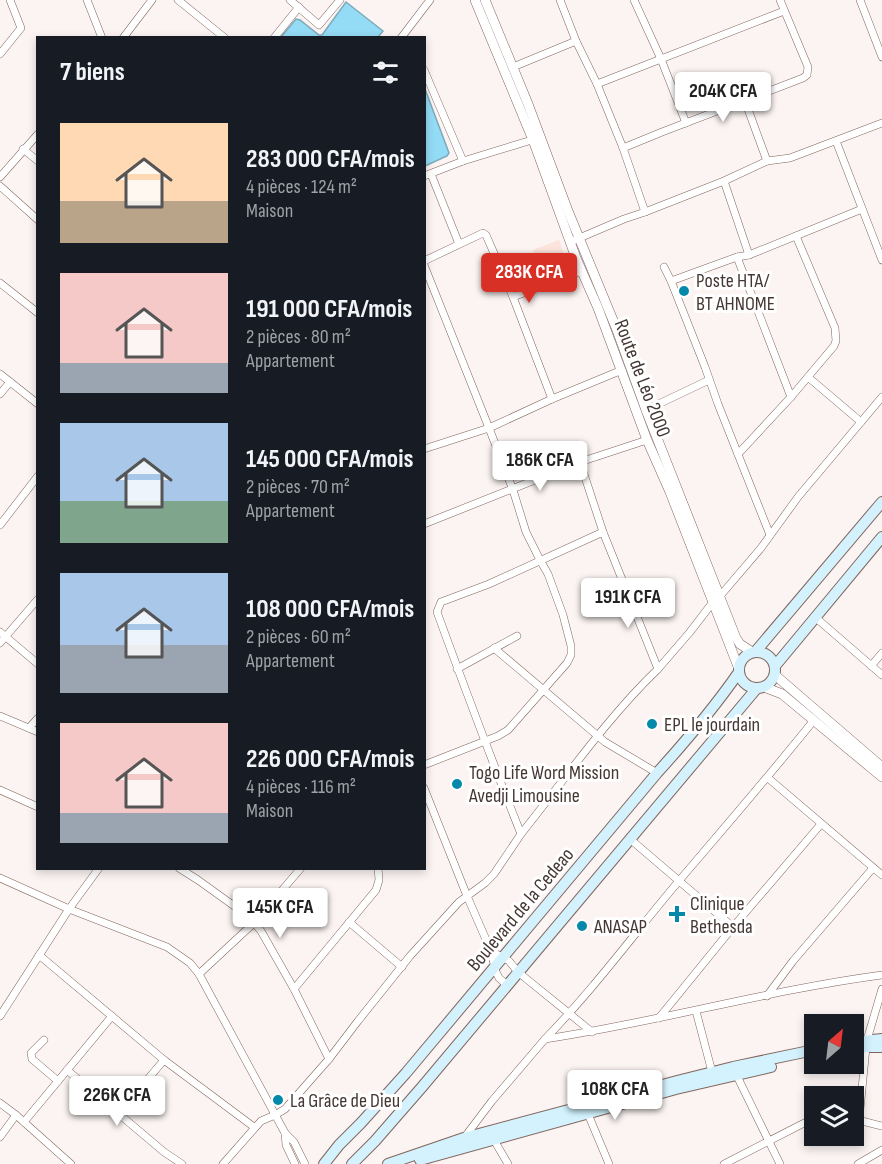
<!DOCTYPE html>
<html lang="fr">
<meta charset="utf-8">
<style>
:root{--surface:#171b24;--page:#20242c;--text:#f1f3f6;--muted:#9ea1a6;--accent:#d93025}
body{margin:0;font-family:"Sofia Sans Condensed",sans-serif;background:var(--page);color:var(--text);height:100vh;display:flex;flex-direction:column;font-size:22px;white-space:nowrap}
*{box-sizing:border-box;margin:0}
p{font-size:20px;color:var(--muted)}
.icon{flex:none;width:33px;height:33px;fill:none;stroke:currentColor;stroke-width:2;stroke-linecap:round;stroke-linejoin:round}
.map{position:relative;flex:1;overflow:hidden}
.details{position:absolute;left:36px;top:36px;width:390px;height:834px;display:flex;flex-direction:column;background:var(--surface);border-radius:0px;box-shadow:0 3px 9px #0003}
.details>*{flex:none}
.needle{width:39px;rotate:28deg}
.fabs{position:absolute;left:804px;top:1014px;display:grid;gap:12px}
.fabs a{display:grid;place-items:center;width:60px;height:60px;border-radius:0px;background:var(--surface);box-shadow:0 3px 9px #0003;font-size:30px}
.price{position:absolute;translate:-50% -51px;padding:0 14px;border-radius:6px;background:#fff;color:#222;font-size:20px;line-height:39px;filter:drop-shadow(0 2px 3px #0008)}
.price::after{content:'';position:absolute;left:50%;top:36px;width:18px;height:14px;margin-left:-9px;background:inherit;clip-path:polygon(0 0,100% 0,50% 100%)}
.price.on{background:var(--accent);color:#fff}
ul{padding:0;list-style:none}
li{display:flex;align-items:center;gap:18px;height:150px;padding:0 24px}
li span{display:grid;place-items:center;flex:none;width:168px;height:120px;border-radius:0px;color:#555}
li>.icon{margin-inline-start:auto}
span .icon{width:72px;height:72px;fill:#fffc;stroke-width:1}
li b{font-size:26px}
h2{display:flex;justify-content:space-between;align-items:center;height:72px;padding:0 24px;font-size:26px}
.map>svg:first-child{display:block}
.built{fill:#fce3db}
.water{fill:#94dbf5;stroke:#7caabb;stroke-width:1.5}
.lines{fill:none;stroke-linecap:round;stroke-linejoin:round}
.minor-casing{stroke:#81655c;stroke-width:8}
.tertiary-casing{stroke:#81655c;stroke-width:10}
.secondary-casing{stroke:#81655c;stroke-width:12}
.minor{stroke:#fff;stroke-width:7}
.tertiary{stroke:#fff;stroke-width:9}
.secondary{stroke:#d3f2fd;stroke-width:10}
.poi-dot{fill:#0589aa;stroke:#fff;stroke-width:2}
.labels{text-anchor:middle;stroke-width:6;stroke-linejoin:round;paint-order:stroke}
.poi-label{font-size:20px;fill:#453834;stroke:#fff;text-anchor:start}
.street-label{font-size:20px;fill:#453834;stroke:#fff}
</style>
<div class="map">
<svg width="882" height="1164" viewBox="0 0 882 1164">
<rect width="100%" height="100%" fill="#fbf4f2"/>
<path class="built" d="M559,240L568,266L549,274L547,268L541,270L533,250Z"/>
<g class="water">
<path d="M346,2L383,31L378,37H281L296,19L300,20L319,35H322Z"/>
<path d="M425,89L449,153L447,156L425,166Z"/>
</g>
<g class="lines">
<defs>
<g id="minor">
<path d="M87,0L102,38"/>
<path d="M178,0L225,38"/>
<path d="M290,0L319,25L340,0"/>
<path d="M560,0L576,41L597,84L623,148L645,212"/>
<path d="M634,0L661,59L686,123"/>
<path d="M860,0L882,57"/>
<path d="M123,38L152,0"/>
<path d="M274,38L299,7"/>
<path d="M401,38L430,0"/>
<path d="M0,54L21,28L10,0"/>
<path d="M513,67L576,41"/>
<path d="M424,70L463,161"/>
<path d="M597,84L784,11"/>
<path d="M745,101L767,161"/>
<path d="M836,141L882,260"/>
<path d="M623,148L662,132L803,78L807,75L808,67L780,0"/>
<path d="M23,149L38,161"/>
<path d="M431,174L459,244"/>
<path d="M424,176L463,161L535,139"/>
<path d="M0,177L38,134"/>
<path d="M724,181L749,255"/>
<path d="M0,186L38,220"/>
<path d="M570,242L624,219L645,212L724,181L767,161L790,158L882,123"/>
<path d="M737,257L791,397"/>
<path d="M424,261L483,233L486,235L513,297L552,399"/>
<path d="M424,265L489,428L513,490L526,532L540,560L548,574L563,615L571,646V655L567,663L508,730L498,736L424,765"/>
<path d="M664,267L671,281L705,367L718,404L770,535"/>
<path d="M671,281L737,257L749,255L862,209"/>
<path d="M0,283L38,313"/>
<path d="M513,297L581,271"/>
<path d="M0,374L38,404"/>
<path d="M808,377L861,422"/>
<path d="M0,394L10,382"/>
<path d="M646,410L709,380"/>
<path d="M424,449L489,428L552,399L622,370"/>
<path d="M738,454L791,397L834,346L836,341L835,328L796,236"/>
<path d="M580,462L603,532"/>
<path d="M424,524L580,462L647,440"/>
<path d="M0,525L38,476"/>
<path d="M815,617L882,675"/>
<path d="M0,632L38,664"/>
<path d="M0,643L38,599"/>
<path d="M494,648L605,742L657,773"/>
<path d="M871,666L882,653"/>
<path d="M457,669L517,636"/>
<path d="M658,669L690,632L713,602L720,596L761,548L798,497L882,397"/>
<path d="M0,716L38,732"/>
<path d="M29,728L38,718"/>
<path d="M768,778L882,875"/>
<path d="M424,788L467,896L491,951L496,972L499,978L507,985"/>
<path d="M0,790L38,807"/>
<path d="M630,839L733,927"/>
<path d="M179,868L198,880L248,916L261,931L294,989L329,1059"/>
<path d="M0,878L69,909L167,947L190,963L199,974L285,1133L294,1142L305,1164"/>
<path d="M349,922L402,967"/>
<path d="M491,951L509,961L518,972L592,1032"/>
<path d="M39,955L164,1060L254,1127"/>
<path d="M199,974L255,922L301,868"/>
<path d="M294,989L376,890L379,880L378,868"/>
<path d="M767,996L793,961L873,868"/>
<path d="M696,1011L712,1072"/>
<path d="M0,1016L69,909L99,868"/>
<path d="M659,1018L733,927L821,824"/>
<path d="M545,1039C593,990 634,934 678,882C724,828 770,775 814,720"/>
<path d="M44,1040L31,1053L32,1059L58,1081"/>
<path d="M867,1040L882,989"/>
<path d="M67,1070L164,1152L182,1164"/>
<path d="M735,1072L780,1164"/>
<path d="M0,1103L16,1115L71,1164"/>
<path d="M119,1113L164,1060"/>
<path d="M588,1114L609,1164"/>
<path d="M854,1119L882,1126"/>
<path d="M859,1120L866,1047"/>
<path d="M24,1122L112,1016"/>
<path d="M285,1133L286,1145L295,1164"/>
<path d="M0,1137L16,1115"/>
<path d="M464,1138L492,1101L545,1039C658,1022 769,990 882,975"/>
<path d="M494,1140L508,1164"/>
<path d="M223,1164L261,1121L275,1115L285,1109L329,1059L358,1021L410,956L459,902L485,883L494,874L521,834C492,761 464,686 437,612L441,602L489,584L603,532L658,669C607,718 565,779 521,834"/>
<path d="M724,1164L814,1118"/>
<path d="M858,1164L882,1150"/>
</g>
<g id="tertiary">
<path d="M475,0L533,140L576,258L598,308L647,440L670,492L739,669"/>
<path d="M485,0L528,104L568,211L617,330L646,410L736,638L740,644L752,652"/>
<path d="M775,675L882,767"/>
<path d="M764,687L782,694L882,777"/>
</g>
<g id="secondary">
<path d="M756,651L882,502"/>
<circle cx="757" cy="670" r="18"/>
<path d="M775,666L882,537"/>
<path d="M854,1042L882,1039"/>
<path d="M854,1049L866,1047H882"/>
<path d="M420,1160L676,1089L771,1067"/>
<path d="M324,1164L339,1145L361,1123L406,1073L657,773C686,741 714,708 739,672"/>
<path d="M352,1164L375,1141L422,1087L757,688"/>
<path d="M388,1164L464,1138L677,1081L733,1067L814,1050"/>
</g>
</defs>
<use href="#minor" class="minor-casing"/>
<use href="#tertiary" class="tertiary-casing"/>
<use href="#secondary" class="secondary-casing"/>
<use href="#minor" class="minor"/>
<use href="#tertiary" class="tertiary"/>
<use href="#secondary" class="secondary"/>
</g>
<g class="poi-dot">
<circle cx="684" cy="291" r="6"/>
<circle cx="652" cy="724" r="6"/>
<circle cx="457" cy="784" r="6"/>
<path d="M674 905h6v6h6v6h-6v6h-6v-6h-6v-6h6z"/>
<circle cx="582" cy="926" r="6"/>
<circle cx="278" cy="1100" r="6"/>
</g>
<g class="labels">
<g class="poi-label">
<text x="696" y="287">Poste HTA/<tspan x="696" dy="23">BT AHNOME</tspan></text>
<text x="664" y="731">EPL le jourdain</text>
<text x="469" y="779">Togo Life Word Mission<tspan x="469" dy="23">Avedji Limousine</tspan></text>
<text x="690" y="910">Clinique<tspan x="690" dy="23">Bethesda</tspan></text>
<text x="594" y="933">ANASAP</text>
<text x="290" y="1107">La Grâce de Dieu</text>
</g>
<g class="street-label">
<text transform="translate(643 378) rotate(69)" y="7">Route de Léo 2000</text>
<text transform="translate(520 909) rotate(-50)" y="7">Boulevard de la Cedeao</text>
</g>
</g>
</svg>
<div class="fabs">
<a><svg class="needle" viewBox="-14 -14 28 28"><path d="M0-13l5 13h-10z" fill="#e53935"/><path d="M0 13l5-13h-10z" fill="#9ea1a6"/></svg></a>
<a><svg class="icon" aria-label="layers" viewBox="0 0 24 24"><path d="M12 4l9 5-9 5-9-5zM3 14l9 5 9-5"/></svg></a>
</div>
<b class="price" style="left:723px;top:123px">204K CFA</b>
<b class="price on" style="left:529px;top:304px">283K CFA</b>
<b class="price" style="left:540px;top:492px">186K CFA</b>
<b class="price" style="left:628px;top:629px">191K CFA</b>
<b class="price" style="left:280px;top:939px">145K CFA</b>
<b class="price" style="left:615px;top:1121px">108K CFA</b>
<b class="price" style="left:117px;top:1127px">226K CFA</b>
<section class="details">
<h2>7 biens<svg class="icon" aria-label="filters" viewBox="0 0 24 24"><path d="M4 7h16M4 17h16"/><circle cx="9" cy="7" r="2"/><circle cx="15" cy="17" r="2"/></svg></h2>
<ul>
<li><span style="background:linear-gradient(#ffd9b3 65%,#b9a48a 0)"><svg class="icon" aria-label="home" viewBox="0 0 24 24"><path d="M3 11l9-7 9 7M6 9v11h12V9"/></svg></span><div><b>283 000 CFA/mois</b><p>4 pièces · 124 m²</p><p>Maison</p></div></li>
<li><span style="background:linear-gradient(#f6c9c9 75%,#9aa5b1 0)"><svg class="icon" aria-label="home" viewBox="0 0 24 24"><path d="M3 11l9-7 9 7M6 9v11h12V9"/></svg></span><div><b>191 000 CFA/mois</b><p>2 pièces · 80 m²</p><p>Appartement</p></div></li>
<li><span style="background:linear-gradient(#a9c7e8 65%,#7fa58c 0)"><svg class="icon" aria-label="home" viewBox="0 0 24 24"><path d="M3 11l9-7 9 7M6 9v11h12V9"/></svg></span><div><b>145 000 CFA/mois</b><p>2 pièces · 70 m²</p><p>Appartement</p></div></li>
<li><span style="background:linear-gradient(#a9c7e8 60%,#9aa5b1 0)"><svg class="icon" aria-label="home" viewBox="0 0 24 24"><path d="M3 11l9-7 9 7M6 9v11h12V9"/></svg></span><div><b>108 000 CFA/mois</b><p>2 pièces · 60 m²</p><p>Appartement</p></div></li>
<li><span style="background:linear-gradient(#f6c9c9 75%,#9aa5b1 0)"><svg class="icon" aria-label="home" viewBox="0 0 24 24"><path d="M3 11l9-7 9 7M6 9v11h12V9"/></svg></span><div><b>226 000 CFA/mois</b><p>4 pièces · 116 m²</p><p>Maison</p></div></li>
</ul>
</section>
</div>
